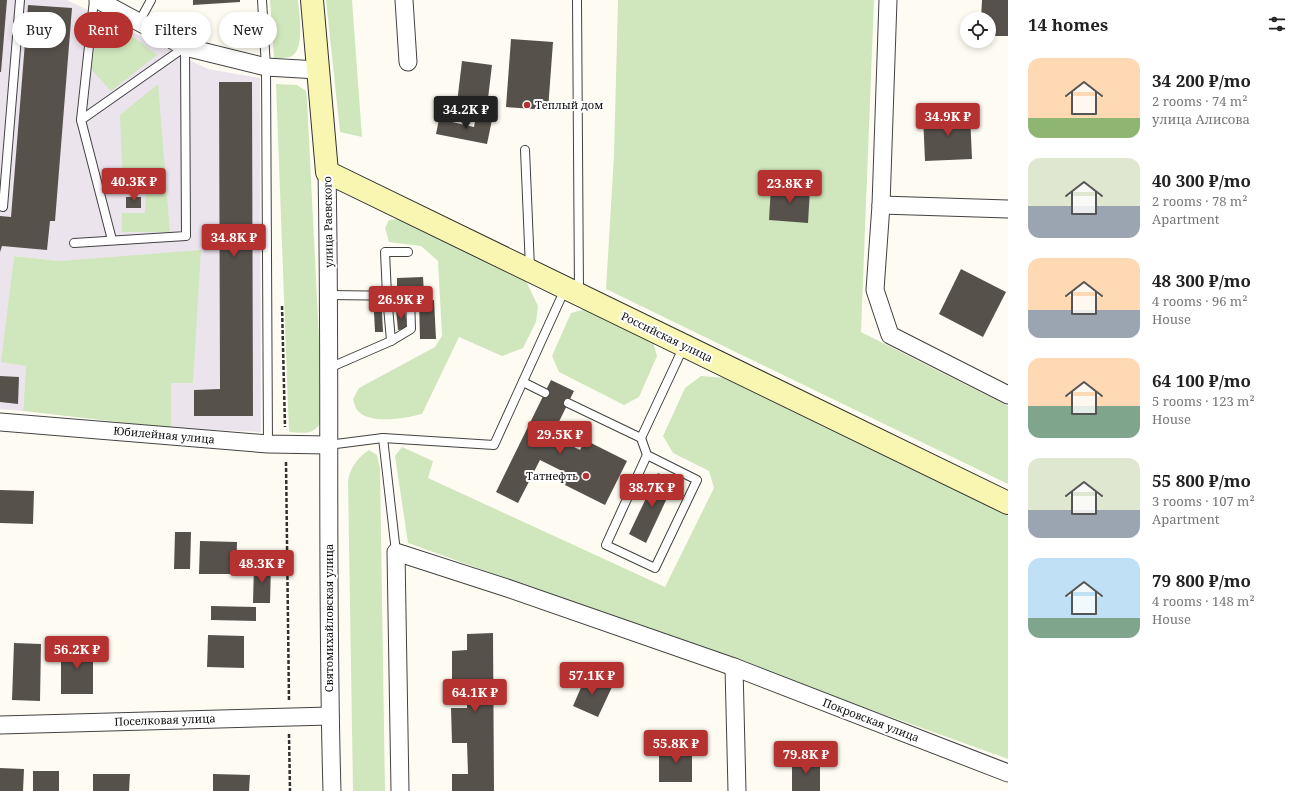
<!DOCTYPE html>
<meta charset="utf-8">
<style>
:root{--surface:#fff;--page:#f6f6f6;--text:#222;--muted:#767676;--accent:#b63230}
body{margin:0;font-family:"Noto Serif",serif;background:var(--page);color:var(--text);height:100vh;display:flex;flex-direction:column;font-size:15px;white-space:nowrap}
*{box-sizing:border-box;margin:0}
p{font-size:13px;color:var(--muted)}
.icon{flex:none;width:22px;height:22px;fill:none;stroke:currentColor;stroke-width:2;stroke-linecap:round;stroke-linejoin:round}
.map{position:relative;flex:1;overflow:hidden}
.details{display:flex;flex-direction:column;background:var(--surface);width:300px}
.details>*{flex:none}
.hud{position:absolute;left:12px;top:12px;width:380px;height:36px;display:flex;gap:8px}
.fabs{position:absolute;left:960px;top:12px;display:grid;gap:8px}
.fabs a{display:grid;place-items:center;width:36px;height:36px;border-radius:50%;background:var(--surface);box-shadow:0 2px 6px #0003;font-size:20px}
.price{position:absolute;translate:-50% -34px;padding:0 9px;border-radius:4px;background:var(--accent);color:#fff;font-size:13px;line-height:26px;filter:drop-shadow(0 1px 2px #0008)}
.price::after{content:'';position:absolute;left:50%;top:24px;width:12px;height:9px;margin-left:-6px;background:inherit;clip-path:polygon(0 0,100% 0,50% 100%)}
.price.active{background:#222;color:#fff}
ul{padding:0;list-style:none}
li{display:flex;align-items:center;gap:12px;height:100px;padding:0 20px}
li span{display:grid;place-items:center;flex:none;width:112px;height:80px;border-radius:12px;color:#555}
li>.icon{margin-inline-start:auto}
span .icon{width:48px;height:48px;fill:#fffc;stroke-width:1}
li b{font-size:17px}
h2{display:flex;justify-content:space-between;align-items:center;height:48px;padding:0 20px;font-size:17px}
.chip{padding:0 14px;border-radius:18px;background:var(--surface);box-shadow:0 2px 6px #0003;font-size:14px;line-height:36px}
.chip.active{background:var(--accent);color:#fff}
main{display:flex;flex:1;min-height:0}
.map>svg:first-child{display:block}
.industrial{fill:#ece4ed}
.green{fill:#d0e7bd}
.building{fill:#57514c}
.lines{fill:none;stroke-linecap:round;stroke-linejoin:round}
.lane-casing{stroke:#424242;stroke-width:10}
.street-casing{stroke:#424242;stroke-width:19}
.secondary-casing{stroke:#313131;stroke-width:24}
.path{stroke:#313131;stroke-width:2.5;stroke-dasharray:4 2;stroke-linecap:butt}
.lane{stroke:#fff;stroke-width:8}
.street{stroke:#fff;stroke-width:17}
.secondary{stroke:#f9f6b1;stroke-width:22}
.poi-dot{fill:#b63230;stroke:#fff;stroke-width:1.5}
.labels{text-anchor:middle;stroke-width:4;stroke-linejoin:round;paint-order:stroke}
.poi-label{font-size:11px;fill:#0f0f0f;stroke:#fff;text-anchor:start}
.street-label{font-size:11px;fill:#0f0f0f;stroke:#fff}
</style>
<main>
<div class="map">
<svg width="1008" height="791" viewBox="0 0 1008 791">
<rect width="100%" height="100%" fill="#fefcf2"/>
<path class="industrial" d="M0,0H67L208,69L260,78L261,432L171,428V383H193L60,261L14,256L2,362L26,365L23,411L0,409Z"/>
<g class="green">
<path d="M270,0H298C299,14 306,51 290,57C286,58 279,58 274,58Z"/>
<path d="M326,0H352L362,137L340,132Z"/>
<path d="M618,0H874L861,332L1008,406V484L606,289L614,155Z"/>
<path d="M102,13L157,55L111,91L91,69Z"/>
<path d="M158,84L170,232H122V213H145L146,190L123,189L120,115Z"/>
<path d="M276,84L297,85L306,91L307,99L323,419C313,436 307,433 289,432Z"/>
<path d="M398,219L526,281L538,306L536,322L523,348L502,356L459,337L422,414C406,418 371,425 358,411C355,408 354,402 353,399L359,388L435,347L442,336L438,261L421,246L389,242L385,228L389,220Z"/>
<path d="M201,250L193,383H171V428L23,411L26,366L1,362L14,256L60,261Z"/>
<path d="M586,309L653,342L657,356L639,397L624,405L559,372L552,356L571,313Z"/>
<path d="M701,376L727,378L1008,516V759L408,543L395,456L402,447L433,461L428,478L665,587L714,488L709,471L673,453L663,436L685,388Z"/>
<path d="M369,450L377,455L380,468L385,791H353L348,481C350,468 357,458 369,450Z"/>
</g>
<g class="building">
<path d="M0,0H7L1,72H0Z"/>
<path d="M193,0H240V2L193,5Z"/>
<path d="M982,0H1008V36H989V19H981Z"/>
<path d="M28,5L72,8L55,221H50L47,250L2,246L0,252V216L11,217Z"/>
<path d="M511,39L553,42L548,110L506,107Z"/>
<path d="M462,61L492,65L487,107L457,103Z"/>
<path d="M219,82H252L253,416H194V390L220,389Z"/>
<path d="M970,113L972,159L925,161L923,115Z"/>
<path d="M476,116L492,120L487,144L436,134L439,119L474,127Z"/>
<path d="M771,186L810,189L808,223L769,220Z"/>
<rect x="126" y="197" width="15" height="11"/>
<path d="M961,269L1006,292L983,337L939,314Z"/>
<path d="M423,277L424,293L397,294V278Z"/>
<path d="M434,300L436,339H420L419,301Z"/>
<path d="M396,310H405L407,329L398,330Z"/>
<path d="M374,312H382L383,332H375Z"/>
<path d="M0,376L19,377L18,404L0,402Z"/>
<path d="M551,380L574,391L552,436L580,450L585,440L627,461L605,505L563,484L568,474L540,460L518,503L496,492Z"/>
<path d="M658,473L675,481L646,543L629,534Z"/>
<path d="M0,490L34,491L33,524L0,523Z"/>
<path d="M175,532H191L190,569H174Z"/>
<path d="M200,541L237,542L236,574H199Z"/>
<path d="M254,564L271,565L270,603H253Z"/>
<path d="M211,606L256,607V621L211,620Z"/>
<path d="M493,633L494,791H452V774H468L467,743H452L451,708H467V681L452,682V651L467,650V634Z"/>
<path d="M208,635L244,636V668L207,667Z"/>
<path d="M14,643L41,644L40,701L12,700Z"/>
<rect x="61" y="647" width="32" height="47"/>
<path d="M586,676L612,687L598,717L573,706Z"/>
<path d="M692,745V782H659V746Z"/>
<rect x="792" y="759" width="28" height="32"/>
<path d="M0,768L24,769L23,791H0Z"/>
<rect x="33" y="771" width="26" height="20"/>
<path d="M93,774H130L129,791H93Z"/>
<path d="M213,774L250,775L249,791H213Z"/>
</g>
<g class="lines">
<defs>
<g id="lane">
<path d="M262,0L266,67L268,444"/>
<path d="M577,0L579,293"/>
<path d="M139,22L151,0"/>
<path d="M81,120L94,0"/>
<path d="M525,150L530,268"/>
<path d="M0,206L3,207L20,0"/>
<path d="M112,240L81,120L185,47"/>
<path d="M74,243L186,236L185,47"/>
<path d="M391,341L387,295L385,252H408"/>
<path d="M329,368L391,341L411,329L410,296L329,295"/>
<path d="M523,382L545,393"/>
<path d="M568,403L641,438L684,346"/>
<path d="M383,438L396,552"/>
<path d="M641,438L647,455L697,480L655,568L606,545L647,455"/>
<path d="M328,445L383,438L494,445L565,289"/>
</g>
<g id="street">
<path d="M98,0L185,47L266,67L318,70"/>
<path d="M404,0L408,62"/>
<path d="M888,0L881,205L875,290L890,335L1008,395"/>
<path d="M327,172C331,378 326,585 332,791"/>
<path d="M881,205L1008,209"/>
<path d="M0,422L268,444L328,445"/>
<path d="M734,667L737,791"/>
<path d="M0,725L330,716"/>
<path d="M400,791L396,552L510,589L734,667L1008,773"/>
</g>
<path id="secondary" d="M312,0L327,172L1008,503"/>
</defs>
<use href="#lane" class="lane-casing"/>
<use href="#street" class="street-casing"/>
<use href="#secondary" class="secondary-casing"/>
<g class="path">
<path d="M282,306L285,427"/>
<path d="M286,462L289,701"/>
<path d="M289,734L290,791"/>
</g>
<use href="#lane" class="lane"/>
<use href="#street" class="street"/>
<use href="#secondary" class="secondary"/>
</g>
<g class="poi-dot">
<circle cx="527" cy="105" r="4"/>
<circle cx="586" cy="476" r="4"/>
</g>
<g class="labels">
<g class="poi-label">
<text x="535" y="109">Теплый дом</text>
<text x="578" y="480" text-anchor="end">Татнефть</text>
</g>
<g class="street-label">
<text transform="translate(328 222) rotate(-91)" y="4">улица Раевского</text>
<text transform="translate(667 337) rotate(26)" y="4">Российская улица</text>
<text transform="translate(164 435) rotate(5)" y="4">Юбилейная улица</text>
<text transform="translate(329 618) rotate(-90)" y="4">Святомихайловская улица</text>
<text transform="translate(165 720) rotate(-2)" y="4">Поселковая улица</text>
<text transform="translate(871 720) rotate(21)" y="4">Покровская улица</text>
</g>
</g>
</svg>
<div class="fabs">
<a><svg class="icon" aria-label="locate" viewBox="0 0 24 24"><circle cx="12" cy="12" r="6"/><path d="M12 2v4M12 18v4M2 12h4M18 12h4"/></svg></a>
</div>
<b class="price active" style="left:466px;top:130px">34.2K ₽</b>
<b class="price" style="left:948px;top:137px">34.9K ₽</b>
<b class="price" style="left:134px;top:202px">40.3K ₽</b>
<b class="price" style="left:790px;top:204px">23.8K ₽</b>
<b class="price" style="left:234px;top:258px">34.8K ₽</b>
<b class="price" style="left:401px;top:320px">26.9K ₽</b>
<b class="price" style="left:560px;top:455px">29.5K ₽</b>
<b class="price" style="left:652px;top:508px">38.7K ₽</b>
<b class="price" style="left:262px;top:584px">48.3K ₽</b>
<b class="price" style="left:77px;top:670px">56.2K ₽</b>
<b class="price" style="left:592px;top:696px">57.1K ₽</b>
<b class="price" style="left:475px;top:713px">64.1K ₽</b>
<b class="price" style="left:676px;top:764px">55.8K ₽</b>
<b class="price" style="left:806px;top:775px">79.8K ₽</b>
<div class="hud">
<a class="chip">Buy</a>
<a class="chip active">Rent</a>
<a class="chip">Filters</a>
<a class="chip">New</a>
</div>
</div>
<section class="details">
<h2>14 homes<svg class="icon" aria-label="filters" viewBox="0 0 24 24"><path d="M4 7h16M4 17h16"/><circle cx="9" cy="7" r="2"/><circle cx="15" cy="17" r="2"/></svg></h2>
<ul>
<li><span style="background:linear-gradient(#ffd9b3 75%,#8fb573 0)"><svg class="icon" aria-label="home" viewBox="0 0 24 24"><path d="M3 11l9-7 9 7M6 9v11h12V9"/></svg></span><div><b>34 200 ₽/mo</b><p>2 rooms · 74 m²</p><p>улица Алисова</p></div></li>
<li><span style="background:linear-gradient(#dfe7d0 60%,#9aa5b1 0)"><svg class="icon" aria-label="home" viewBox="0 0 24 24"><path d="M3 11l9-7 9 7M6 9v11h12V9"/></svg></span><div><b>40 300 ₽/mo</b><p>2 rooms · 78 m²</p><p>Apartment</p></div></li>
<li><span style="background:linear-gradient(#ffd9b3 65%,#9aa5b1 0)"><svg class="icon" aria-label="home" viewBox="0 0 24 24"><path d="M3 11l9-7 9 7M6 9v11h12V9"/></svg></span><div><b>48 300 ₽/mo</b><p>4 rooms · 96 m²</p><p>House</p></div></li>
<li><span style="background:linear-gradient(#ffd9b3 60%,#7fa58c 0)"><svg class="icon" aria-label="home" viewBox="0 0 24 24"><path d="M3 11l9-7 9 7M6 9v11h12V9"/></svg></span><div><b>64 100 ₽/mo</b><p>5 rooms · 123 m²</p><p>House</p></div></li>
<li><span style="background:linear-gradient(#dfe7d0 65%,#9aa5b1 0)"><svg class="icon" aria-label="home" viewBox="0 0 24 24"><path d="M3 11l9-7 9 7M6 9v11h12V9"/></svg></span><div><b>55 800 ₽/mo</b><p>3 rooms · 107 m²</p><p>Apartment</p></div></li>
<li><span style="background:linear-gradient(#bfe0f5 75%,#7fa58c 0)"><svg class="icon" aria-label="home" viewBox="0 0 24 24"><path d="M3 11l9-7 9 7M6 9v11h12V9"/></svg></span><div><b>79 800 ₽/mo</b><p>4 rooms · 148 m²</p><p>House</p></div></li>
</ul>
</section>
</main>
